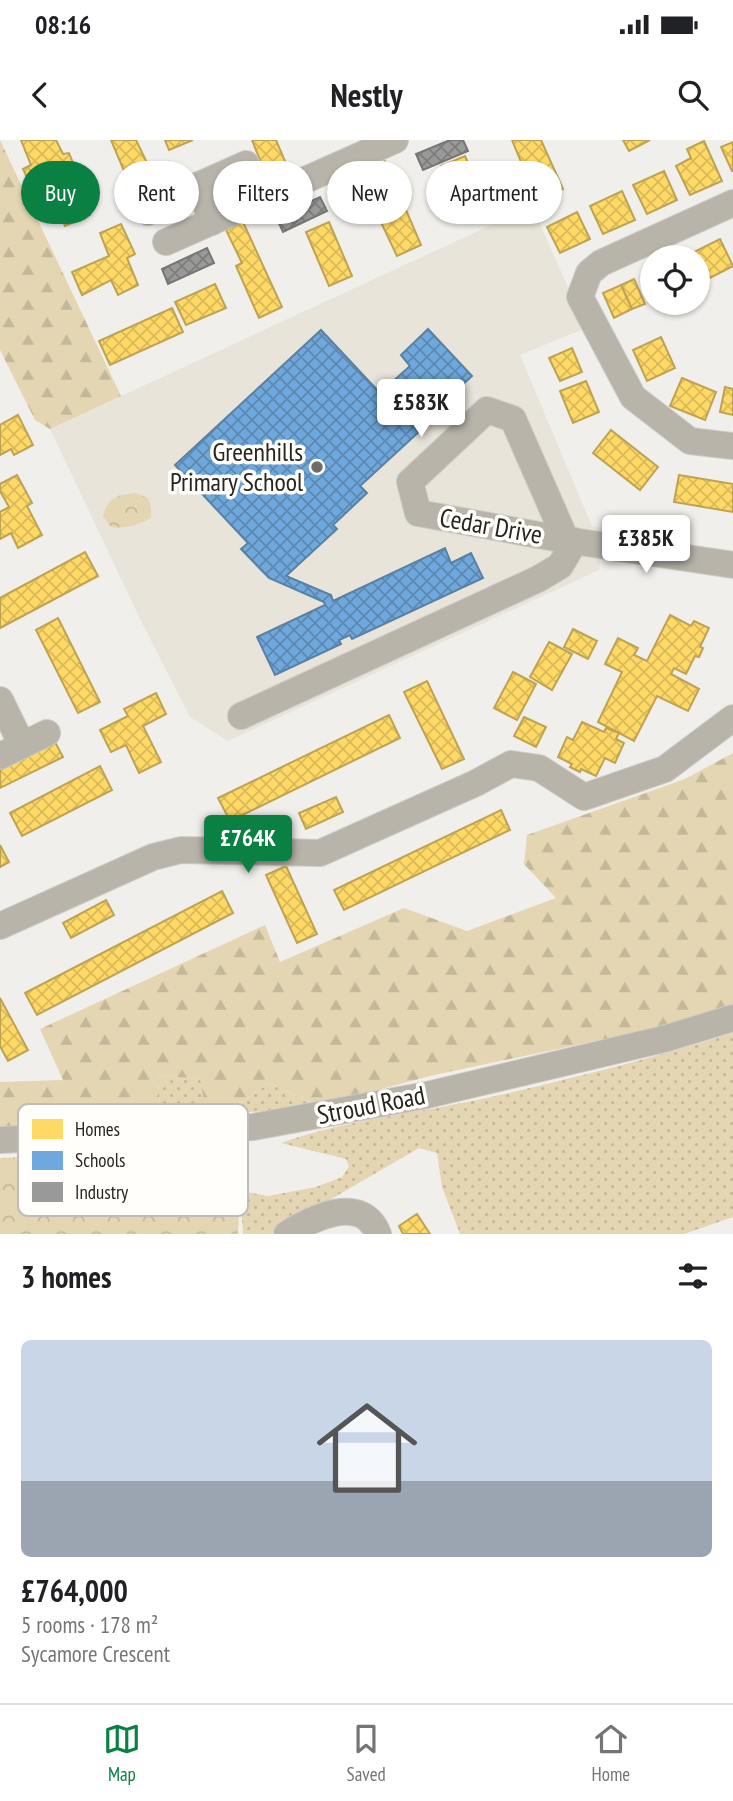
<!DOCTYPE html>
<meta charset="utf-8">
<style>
:root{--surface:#fff;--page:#f2f2f2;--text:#202124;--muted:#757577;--line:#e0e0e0;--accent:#0b8043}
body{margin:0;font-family:"PT Sans Narrow",sans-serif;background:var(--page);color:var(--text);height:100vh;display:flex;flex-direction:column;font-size:26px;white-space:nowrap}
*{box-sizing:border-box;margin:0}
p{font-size:23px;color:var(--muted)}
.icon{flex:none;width:38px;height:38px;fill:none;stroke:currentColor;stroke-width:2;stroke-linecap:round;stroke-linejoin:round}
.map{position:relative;height:1094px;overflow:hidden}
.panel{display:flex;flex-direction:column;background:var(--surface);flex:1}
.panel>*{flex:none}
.top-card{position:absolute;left:21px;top:21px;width:691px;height:63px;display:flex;gap:14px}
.tools{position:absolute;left:640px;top:105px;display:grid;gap:14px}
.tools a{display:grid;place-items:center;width:70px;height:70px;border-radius:50%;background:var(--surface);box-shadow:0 2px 5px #0004;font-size:35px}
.price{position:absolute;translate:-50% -60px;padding:0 16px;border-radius:7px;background:#fff;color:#222;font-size:23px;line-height:46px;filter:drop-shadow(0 2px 4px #0008)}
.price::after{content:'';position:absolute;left:50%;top:42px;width:21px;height:16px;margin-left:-10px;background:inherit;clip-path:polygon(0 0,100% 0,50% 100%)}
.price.current{background:var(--accent);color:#fff}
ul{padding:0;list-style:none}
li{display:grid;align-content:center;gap:14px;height:371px;padding:0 21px}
li span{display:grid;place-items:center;height:217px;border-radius:10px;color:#555}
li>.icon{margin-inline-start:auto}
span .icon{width:126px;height:126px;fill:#fffc;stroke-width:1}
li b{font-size:30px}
h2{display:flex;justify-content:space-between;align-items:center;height:84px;padding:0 21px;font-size:30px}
.tag{padding:0 24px;border-radius:32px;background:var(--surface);box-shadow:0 2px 5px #0004;font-size:24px;line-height:63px}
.tag.current{background:var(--accent);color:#fff}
.status{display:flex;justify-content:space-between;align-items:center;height:49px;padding:0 35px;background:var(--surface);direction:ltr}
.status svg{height:19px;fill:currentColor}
header{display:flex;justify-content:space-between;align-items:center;height:91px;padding:0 21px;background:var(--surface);font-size:32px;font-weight:800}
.tabs{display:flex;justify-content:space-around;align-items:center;height:98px;border-top:2px solid var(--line);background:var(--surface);font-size:19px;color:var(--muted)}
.tabs a{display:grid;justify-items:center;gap:4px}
.tabs .current{color:var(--accent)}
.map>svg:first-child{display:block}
.built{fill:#e8e4da}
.grass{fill:url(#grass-dots)}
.forest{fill:url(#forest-firs)}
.park{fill:url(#park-crowns)}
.homes{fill:url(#homes-cross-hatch);stroke:#bea352;stroke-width:2}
.schools{fill:url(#schools-cross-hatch);stroke:#5981a4;stroke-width:2}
.industry{fill:url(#industry-cross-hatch);stroke:#767675;stroke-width:2}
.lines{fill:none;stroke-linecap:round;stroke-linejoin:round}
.minor-casing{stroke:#cccbc8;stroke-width:28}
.minor{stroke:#b8b4aa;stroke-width:26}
.poi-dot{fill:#6d6c68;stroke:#fffefb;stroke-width:2.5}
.labels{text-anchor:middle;stroke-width:7;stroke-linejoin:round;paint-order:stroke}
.poi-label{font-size:26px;fill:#262522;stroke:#fffefb;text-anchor:end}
.street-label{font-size:26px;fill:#262522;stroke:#fffefb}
.key{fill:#fffefb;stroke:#bebdba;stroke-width:2}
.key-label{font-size:19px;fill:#262522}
</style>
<div class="status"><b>08:16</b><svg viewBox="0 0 49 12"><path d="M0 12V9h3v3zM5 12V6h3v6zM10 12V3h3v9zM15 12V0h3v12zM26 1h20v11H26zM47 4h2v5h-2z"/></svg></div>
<header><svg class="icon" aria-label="back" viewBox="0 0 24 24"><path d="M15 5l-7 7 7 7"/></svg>Nestly<svg class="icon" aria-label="search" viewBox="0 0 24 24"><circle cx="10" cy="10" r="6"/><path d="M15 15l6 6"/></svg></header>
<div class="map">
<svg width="733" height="1094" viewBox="0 0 733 1094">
<defs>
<pattern id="grass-dots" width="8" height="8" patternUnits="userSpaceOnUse" patternTransform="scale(1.75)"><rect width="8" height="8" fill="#e4d6b2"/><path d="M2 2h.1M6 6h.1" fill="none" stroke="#c3b899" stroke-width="1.8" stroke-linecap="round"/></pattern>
<pattern id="forest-firs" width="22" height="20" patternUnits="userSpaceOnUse" patternTransform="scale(1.75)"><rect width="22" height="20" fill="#e4d6b2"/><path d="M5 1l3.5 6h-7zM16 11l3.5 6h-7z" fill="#c3b899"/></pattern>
<pattern id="park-crowns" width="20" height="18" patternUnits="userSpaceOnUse" patternTransform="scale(1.75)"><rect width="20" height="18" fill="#e4d6b2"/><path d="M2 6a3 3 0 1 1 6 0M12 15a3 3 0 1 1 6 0" fill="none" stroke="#c3b899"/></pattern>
<pattern id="homes-cross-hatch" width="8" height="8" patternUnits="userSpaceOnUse" patternTransform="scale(1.75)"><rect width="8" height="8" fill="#ffd966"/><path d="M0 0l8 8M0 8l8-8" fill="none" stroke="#daba58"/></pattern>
<pattern id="schools-cross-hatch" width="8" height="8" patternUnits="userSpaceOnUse" patternTransform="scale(1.75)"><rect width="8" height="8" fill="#6fa8dc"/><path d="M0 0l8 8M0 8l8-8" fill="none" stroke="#5b89b2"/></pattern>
<pattern id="industry-cross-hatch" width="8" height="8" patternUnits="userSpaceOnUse" patternTransform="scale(1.75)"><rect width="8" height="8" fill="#999"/><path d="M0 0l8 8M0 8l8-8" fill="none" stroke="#7d7d7c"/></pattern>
</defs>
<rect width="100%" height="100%" fill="#f1efeb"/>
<path class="built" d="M532,66L586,188L520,215L592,386L605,389L599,430L228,601L190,577L142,483L50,289Z"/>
<g class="grass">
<path d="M733,893V1077L684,1094H460L442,1047L437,1013L419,1008L271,1094H243L240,1051L268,1056L316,1047L342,1037L349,1026L346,1019L281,1003C351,978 427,972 500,955C578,937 657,917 733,893Z"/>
<path d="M158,935L200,939L234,968L269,943L317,966L161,980Z"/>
</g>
<g class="forest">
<path d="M0,0L121,256L50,289L35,280L0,210Z"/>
<path d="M733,613V866L663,887L434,935L317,966L269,943L234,968L205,965L200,939L158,935L161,980L0,989V942L63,940L40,889L265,785L280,822L404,768L467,791L556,758L524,724L527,695L685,639Z"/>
</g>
<g class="park">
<path d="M136,353L148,358L151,367V378C137,385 127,389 111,387L103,376C107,358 119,354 136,353Z"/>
<path d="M192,1011L241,1023L238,1094H0V1018Z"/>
</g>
<g class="homes">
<path d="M21,0H56L63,14L69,13L73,23L70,25L90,75L65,86L43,39L30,44L23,29L31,25Z"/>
<path d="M111,0H136L150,29L127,38Z"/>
<path d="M165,0H193L169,10Z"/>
<path d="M252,0H276L287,26L266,35Z"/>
<path d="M512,0H541L563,49L537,61Z"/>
<path d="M623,0H650L629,11Z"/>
<path d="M704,1L722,41L690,55L676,26L691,18L687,9Z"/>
<path d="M733,2V31H732L721,7Z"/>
<path d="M465,16L489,72L466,82L441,26Z"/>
<path d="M385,21L421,105L397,116L370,59L364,61L356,42L363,37L360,32Z"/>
<path d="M169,22L177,39L131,59L124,41Z"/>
<path d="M664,31L677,60L647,74L633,45Z"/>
<path d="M622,51L635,80L603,94L590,66Z"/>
<path d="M577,72L590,99L560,113L547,87Z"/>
<path d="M243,82L282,167L259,178L236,126L242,123L226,90Z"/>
<path d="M329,82L352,136L329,146L306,92Z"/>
<path d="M121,84L135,114L127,118L138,145L118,155L111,140L82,155L72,132L109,116L100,93Z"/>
<path d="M720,99L733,126L702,142L698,135V117H689L688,115Z"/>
<path d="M653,131V148L646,134Z"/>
<path d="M634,139L645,164L632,169L621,145Z"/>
<path d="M215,144L226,168L186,185L175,162Z"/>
<path d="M621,145L632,169L614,178L603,153Z"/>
<path d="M172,168L183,192L110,225L99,201Z"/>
<path d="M661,197L675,228L647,241L633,210Z"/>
<path d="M572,208L582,232L560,241L549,218Z"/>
<path d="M682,238L716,252L705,280L670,266Z"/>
<path d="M586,241L599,272L573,283L560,251Z"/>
<path d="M725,247L733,249V275L720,272Z"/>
<path d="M18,275L33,305L14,315L11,309L0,315V285Z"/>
<path d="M611,290L658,327L640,350L593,313Z"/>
<path d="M17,335L32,363L27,366L42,395L18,408L11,393L0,399V372L9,367L0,351V344Z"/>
<path d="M679,335L733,344V372L674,362Z"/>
<path d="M85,412L98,436L0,488V458Z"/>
<path d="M670,475L691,486L694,481L709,488L700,507L703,508L699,517L695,516L686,534L674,528L671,534L699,549L688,571L657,556L634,601L598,582L622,532L605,524L618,498L638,508L634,515L647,521Z"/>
<path d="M58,478L100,562L78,573L36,490Z"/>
<path d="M573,489L597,501L588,519L564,507Z"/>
<path d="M549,502L572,514L552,550L530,537Z"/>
<path d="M513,532L536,544L517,580L494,568Z"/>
<path d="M427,541L464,619L442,629L404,552Z"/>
<path d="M156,553L166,574L143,586L161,622L139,633L126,605L111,612L100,590L128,576L124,569Z"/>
<path d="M389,575L400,598L230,681L218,658Z"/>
<path d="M524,577L546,587L536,607L514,596Z"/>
<path d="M582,582L604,592L606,588L619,593L616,599L624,603L615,623L605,618L596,636L581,629L580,632L570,627L572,624L558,617L567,597L573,600Z"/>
<path d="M55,602L63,617L0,648V630Z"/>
<path d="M100,626L112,650L22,696L10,673Z"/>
<path d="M336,657L343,672L306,689L299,673Z"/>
<path d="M501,670L510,690L344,770L334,750Z"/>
<path d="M0,705L9,722L0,727Z"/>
<path d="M286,726L317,794L297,803L266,735Z"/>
<path d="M222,751L233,773L37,875L25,853Z"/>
<path d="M106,760L114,775L71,798L63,783Z"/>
<path d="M0,858L28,910L8,921L0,906Z"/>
<path d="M417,1074L430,1094H403L399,1086Z"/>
</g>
<path class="schools" d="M428,189L472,236L444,262L434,251L409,275L422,289L360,346L367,353L333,385L337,389L286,436L331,455L333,461L445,408L451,423L471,413L483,438L352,499L350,495L339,500L341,504L275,535L257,497L325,465L324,462L269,438L241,409L248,403L175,325L321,190L380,253L410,226L401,215Z"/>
<g class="industry">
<path d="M450,0H463L468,11L423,30L416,14Z"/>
<path d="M320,57L327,71L283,92L276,77Z"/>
<path d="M207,108L214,123L168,144L162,129Z"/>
</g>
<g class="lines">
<defs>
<g id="minor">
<path d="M733,63L601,123L589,133L580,157L633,257L690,301L733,306"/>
<path d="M148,72L199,45"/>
<path d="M212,82L199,45L246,24"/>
<path d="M166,102L395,0"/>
<path d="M566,400L513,279L487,270L410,342L418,373L566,400L733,425"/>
<path d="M0,560L22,605"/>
<path d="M241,576L538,439L560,426L575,401"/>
<path d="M0,616L47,593"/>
<path d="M0,786L153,717L181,710L320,713L476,643L511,624L539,628L584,657L665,629L733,578"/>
<path d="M0,1000L253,987L427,955L664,899L733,878"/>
<path d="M287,1094C313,1078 362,1053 378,1094"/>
</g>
</defs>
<use href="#minor" class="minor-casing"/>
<use href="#minor" class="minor"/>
</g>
<circle class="poi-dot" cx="317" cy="327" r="7"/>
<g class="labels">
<g class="poi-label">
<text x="303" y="321">Greenhills<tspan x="303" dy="30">Primary School</tspan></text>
</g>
<g class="street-label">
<text transform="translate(491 386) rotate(10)" y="9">Cedar Drive</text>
<text transform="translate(371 965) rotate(-11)" y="9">Stroud Road</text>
</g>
</g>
<rect x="18" y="964" width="230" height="112" rx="10" class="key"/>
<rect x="32" y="979" width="31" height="20" fill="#ffd966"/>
<rect x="32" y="1011" width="31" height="19" fill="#6fa8dc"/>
<rect x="32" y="1042" width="31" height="20" fill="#999"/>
<g class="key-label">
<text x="75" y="996">Homes</text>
<text x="75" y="1027">Schools</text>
<text x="75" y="1059">Industry</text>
</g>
</svg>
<div class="tools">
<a><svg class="icon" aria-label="locate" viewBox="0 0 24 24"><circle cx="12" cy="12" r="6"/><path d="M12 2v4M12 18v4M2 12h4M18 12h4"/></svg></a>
</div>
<b class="price" style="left:421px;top:299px">£583K</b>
<b class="price" style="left:646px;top:435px">£385K</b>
<b class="price current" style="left:248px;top:735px">£764K</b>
<div class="top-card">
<a class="tag current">Buy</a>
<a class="tag">Rent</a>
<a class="tag">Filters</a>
<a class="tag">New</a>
<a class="tag">Apartment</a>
</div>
</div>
<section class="panel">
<h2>3 homes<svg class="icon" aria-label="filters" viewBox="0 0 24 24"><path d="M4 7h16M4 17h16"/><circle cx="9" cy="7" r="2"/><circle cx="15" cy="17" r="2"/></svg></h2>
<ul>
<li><span style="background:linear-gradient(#c9d6e8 65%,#9aa5b1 0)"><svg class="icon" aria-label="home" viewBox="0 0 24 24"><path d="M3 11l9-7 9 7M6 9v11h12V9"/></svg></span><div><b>£764,000</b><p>5 rooms · 178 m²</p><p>Sycamore Crescent</p></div></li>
</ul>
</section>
<nav class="tabs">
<a class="current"><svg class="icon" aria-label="map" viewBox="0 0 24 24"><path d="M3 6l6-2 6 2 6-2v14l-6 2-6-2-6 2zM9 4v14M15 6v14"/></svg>Map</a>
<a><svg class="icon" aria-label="saved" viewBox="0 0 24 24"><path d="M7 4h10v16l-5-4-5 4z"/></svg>Saved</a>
<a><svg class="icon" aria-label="home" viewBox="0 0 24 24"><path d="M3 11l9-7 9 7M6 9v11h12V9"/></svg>Home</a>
</nav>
